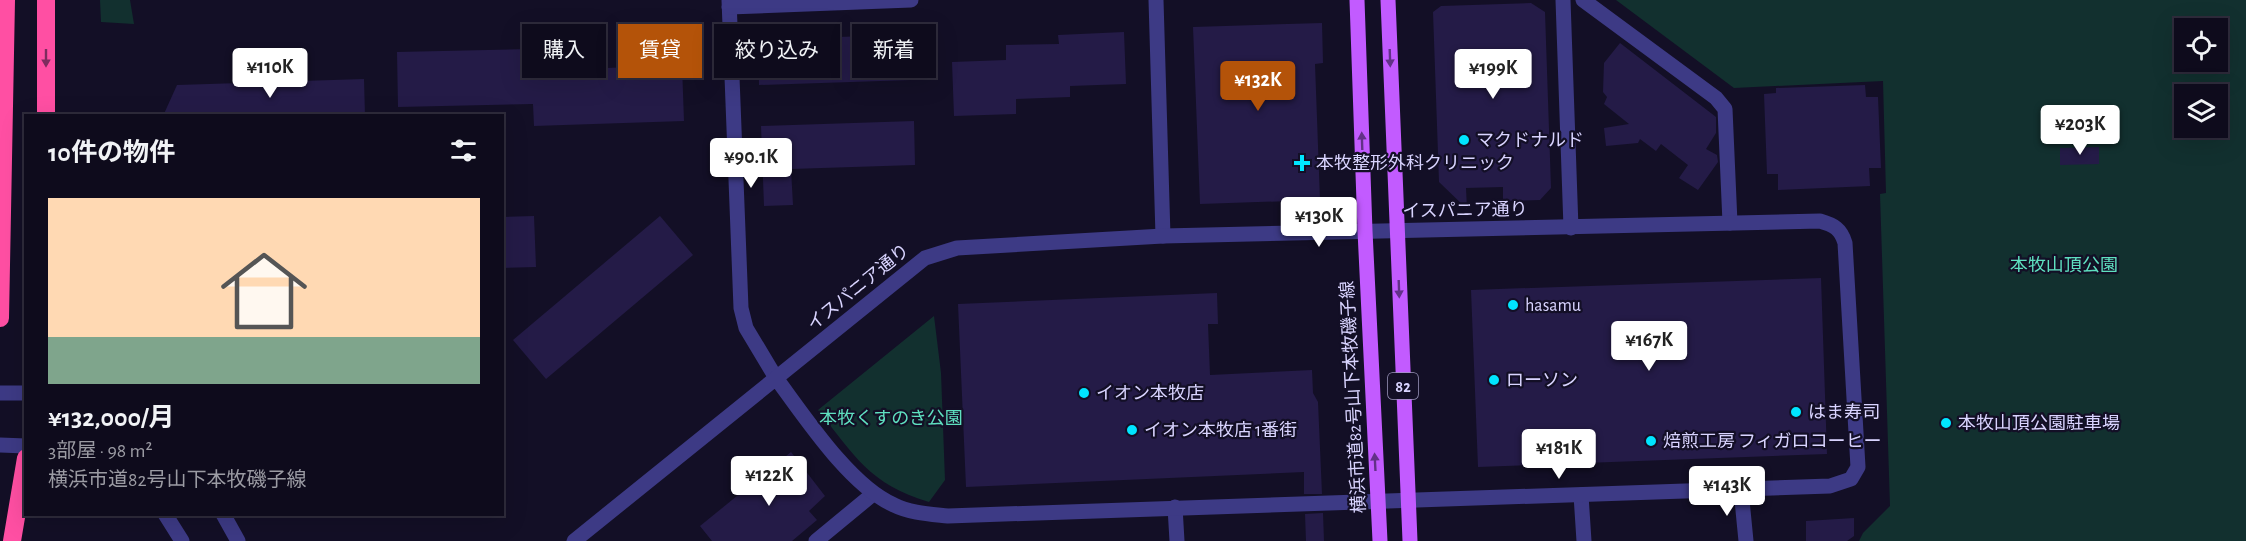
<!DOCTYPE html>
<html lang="ja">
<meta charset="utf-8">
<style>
:root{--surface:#0e0b1c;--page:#171425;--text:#f1f3f6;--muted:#9b9ba3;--line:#2e2b3b;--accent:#b45309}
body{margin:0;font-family:"Alegreya Sans","Noto Sans JP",sans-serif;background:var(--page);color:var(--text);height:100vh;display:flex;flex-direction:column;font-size:22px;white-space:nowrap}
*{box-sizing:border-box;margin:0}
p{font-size:20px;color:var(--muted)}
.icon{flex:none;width:33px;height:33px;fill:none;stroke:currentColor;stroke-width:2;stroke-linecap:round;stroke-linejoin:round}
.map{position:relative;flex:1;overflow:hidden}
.drawer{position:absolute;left:24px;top:114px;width:480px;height:402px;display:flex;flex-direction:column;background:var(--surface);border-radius:0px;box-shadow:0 6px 24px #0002,0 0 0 2px var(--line)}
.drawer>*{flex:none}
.banner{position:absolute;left:522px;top:24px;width:570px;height:54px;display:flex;gap:12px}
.fabs{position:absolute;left:2174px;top:18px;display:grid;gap:12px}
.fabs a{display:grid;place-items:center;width:54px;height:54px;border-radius:0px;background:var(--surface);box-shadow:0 6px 24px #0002,0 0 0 2px var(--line);font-size:30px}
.price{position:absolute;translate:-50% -51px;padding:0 14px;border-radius:6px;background:#fff;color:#222;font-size:20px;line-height:39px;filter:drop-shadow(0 2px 3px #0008)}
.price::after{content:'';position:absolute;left:50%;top:36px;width:18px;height:14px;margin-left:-9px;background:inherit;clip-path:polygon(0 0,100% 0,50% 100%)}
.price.selected{background:var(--accent);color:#fff}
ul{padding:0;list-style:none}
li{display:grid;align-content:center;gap:12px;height:318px;padding:0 24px}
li+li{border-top:2px solid var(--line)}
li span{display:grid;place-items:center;height:186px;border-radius:0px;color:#555}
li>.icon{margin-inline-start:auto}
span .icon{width:108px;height:108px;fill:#fffc;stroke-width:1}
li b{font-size:26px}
h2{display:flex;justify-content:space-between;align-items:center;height:72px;padding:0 24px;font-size:26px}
.chip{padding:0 21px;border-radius:0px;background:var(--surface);box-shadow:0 6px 24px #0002,0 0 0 2px var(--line);font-size:21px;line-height:54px}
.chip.selected{background:var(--accent);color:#fff}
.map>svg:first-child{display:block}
.green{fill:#12302f;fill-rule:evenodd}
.building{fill:#241b47}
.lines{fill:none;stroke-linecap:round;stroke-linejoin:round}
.minor{stroke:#3d3a85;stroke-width:15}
.tertiary{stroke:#3d3a85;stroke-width:15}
.primary{stroke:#c25bff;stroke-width:15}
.motorway{stroke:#ff4fa3;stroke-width:18}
.motorway-bridge{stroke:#ff4fa3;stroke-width:18}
.oneway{fill:#7d2c5e}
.oneway2{fill:#623188}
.poi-dot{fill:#00e5ff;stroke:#130f26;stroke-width:2}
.labels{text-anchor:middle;stroke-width:4.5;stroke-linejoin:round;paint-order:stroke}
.shield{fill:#130f26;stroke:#9e99be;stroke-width:1.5}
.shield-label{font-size:16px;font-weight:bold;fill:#d9d4ff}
.poi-label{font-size:18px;fill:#d9d4ff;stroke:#130f26;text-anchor:start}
.street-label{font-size:18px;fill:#d9d4ff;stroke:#130f26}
.park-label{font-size:18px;fill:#5fe0c0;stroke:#130f26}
</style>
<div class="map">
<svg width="2246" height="541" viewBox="0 0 2246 541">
<rect width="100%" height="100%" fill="#130f26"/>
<g class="green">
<path d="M100,0H130L134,24L101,22Z"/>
<path d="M1616,0H2246V541H1859L1863,533L1890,506L1880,194L1886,193L1883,81L1734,88ZM2184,28H2217V62H2184ZM2184,94H2217V128H2184Z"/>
<path d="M934,316L941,373L945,480L929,502C869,484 855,456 818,410Z"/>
</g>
<g class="building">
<path d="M1531,3L1545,12L1551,188L1540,200L1503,201V187L1466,188L1467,209L1439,182L1433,12L1441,6Z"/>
<path d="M1322,23L1323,63L1315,64L1320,200L1200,204L1193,27Z"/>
<path d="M1124,32L1126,84L1070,86V97L1016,99V114L954,116L952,62L1006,60V45L1059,44L1058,35Z"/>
<path d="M910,35L911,80L759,85L758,39Z"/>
<path d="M1620,43L1716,117V133L1706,149L1717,155L1718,162L1698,190L1679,178L1688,165L1661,144L1656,151L1640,139L1638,143L1606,146L1604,128L1629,124L1604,104L1607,97L1603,92L1604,63Z"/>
<path d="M530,49V71L682,65L684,121L534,126L533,104L398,107L397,52Z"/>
<path d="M364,79L365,116H163L177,85Z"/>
<path d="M1865,85L1866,97H1878L1881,168H1869L1870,186L1778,190V174H1767L1764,94L1776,93V88Z"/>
<path d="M914,121L915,165L791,169L793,205L764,206L761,126Z"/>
<path d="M2099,147V164L2060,165V148Z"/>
<path d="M534,216L536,267L502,268V217Z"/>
<path d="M660,216L693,255L546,379L513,340Z"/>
<path d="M1821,278L1827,454L1478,467L1471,290Z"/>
<path d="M1217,293L1218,324H1208L1210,375L1312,370L1313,393L1318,402L1322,494H1304V472L966,487L958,304Z"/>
<path d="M791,452L825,496L809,511L817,520L792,541H712L700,526Z"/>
<path d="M1323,513L1324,541H1306L1305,514Z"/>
<path d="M1854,518V536L1847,541H1806V521Z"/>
</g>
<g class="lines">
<g class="minor">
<path d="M729,0L741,308L746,328L776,378"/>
<path d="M1583,0L1716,98L1725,109L1730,223"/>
<path d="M729,7L911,0"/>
<path d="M1741,490L1746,541"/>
<path d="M1175,507L1177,541"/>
<path d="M816,541L873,494"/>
</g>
<g class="tertiary">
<path d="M1156,0L1163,236"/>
<path d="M1563,0L1571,228"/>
<path d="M0,393H26"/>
<path d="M0,445L26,446"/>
<path d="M1581,495L1584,541"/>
<path d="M165,514L182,541"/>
<path d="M223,514L238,541"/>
<path d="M574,541L925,258L957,248L1163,236L1820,221C1834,225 1841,229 1845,243L1858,467L1851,479L1830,486L948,516C930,514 910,513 894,505C850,486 805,417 776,378"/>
</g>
<g class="primary">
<path d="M1357,0L1365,231L1380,541"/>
<path d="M1388,0L1410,541"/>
</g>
<g class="motorway">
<path d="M0,318L6,0"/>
<path d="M12,541L26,458"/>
</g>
<path class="motorway-bridge" d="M46,0V116"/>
</g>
<defs><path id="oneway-solid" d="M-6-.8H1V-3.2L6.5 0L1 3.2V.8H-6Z" transform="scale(1.5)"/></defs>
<use class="oneway" href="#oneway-solid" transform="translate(46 58) rotate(90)"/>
<g class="oneway2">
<use href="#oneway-solid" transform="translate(1390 58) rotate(88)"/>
<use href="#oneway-solid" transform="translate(1362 141) rotate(-92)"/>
<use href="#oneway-solid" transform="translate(1399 289) rotate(88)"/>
<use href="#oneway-solid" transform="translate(1375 462) rotate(-93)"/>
</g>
<g class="poi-dot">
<circle cx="1464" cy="140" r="6"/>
<path d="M1299 154h6v6h6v6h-6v6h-6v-6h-6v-6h6z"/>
<circle cx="1513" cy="305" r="6"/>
<circle cx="1494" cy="380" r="6"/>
<circle cx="1084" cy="393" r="6"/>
<circle cx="1796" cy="412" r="6"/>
<circle cx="1946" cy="423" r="6"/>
<circle cx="1132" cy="430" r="6"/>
<circle cx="1651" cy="441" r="6"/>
</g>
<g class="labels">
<rect class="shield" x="1388" y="373" width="30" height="26" rx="4.5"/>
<g class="shield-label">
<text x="1403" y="392">82</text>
</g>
<g class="poi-label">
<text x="1476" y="146">マクドナルド</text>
<text x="1316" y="169">本牧整形外科クリニック</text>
<text x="1525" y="311">hasamu</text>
<text x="1506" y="386">ローソン</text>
<text x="1096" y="399">イオン本牧店</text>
<text x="1808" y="418">はま寿司</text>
<text x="1958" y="429">本牧山頂公園駐車場</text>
<text x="1144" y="436">イオン本牧店 1番街</text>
<text x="1663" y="447">焙煎工房 フィガロコーヒー</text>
</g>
<g class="street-label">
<text transform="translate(1465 210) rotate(-1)" y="6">イスパニア通り</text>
<text transform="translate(858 287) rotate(-39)" y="6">イスパニア通り</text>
<text transform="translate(1353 397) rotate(-93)" y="6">横浜市道82号山下本牧磯子線</text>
</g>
<g class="park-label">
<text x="2064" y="271">本牧山頂公園</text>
<text x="891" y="424">本牧くすのき公園</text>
</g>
</g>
</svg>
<div class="fabs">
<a><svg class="icon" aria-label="locate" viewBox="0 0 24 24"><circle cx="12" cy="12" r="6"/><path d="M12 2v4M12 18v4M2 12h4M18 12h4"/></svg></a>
<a><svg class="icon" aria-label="layers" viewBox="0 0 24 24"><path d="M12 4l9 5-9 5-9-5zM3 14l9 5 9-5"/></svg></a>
</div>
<b class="price" style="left:270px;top:99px">¥110K</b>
<b class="price" style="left:1493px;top:100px">¥199K</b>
<b class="price selected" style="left:1258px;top:112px">¥132K</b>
<b class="price" style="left:2080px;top:156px">¥203K</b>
<b class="price" style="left:751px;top:189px">¥90.1K</b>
<b class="price" style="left:1319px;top:248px">¥130K</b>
<b class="price" style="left:1649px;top:372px">¥167K</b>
<b class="price" style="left:1559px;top:480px">¥181K</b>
<b class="price" style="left:769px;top:507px">¥122K</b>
<b class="price" style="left:1727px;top:517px">¥143K</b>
<div class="banner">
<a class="chip">購入</a>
<a class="chip selected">賃貸</a>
<a class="chip">絞り込み</a>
<a class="chip">新着</a>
</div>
<section class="drawer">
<h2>10件の物件<svg class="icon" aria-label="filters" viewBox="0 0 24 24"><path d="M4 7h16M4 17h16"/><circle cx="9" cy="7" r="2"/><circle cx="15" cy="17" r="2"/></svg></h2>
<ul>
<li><span style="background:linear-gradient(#ffd9b3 75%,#7fa58c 0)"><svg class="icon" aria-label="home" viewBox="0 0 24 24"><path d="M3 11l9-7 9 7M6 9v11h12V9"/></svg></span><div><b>¥132,000/月</b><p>3部屋 · 98 m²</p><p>横浜市道82号山下本牧磯子線</p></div></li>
</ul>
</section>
</div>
